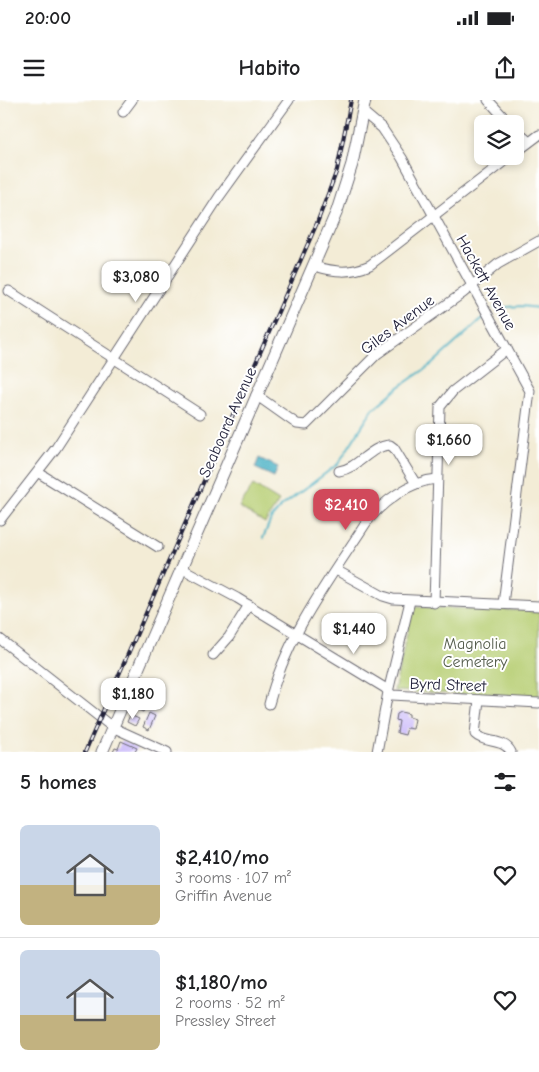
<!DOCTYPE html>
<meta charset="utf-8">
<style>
:root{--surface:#fff;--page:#f6f6f6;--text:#202124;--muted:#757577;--line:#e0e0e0;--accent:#d1495b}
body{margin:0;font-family:"Comic Neue",sans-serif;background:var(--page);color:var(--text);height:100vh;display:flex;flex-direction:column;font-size:19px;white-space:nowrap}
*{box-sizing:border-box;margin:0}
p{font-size:16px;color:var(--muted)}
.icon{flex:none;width:28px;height:28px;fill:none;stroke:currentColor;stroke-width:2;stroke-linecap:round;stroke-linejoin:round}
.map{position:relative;height:652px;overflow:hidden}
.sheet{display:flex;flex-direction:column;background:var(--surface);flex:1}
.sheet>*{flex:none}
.controls{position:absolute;left:474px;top:15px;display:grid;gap:10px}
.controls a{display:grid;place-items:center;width:50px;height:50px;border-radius:8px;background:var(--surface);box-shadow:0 2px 8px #0003;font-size:25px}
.price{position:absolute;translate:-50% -42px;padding:0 11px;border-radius:10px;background:#fff;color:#222;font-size:16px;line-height:32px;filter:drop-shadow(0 1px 2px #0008)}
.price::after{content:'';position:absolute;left:50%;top:30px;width:15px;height:11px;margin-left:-8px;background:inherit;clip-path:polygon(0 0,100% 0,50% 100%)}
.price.on{background:var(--accent);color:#fff}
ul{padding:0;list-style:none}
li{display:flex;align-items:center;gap:15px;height:125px;padding:0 20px}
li+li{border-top:1px solid var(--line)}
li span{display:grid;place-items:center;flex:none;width:140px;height:100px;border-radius:8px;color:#555}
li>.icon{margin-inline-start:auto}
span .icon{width:60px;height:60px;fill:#fffc;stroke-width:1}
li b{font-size:21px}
h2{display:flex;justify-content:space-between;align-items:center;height:60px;padding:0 20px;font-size:21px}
.status{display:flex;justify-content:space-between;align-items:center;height:35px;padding:0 25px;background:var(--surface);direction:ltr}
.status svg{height:14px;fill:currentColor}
header{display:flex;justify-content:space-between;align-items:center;height:65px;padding:0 20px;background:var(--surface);font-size:22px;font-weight:700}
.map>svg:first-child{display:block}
.green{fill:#b6cd71;stroke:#6c7856}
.water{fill:#44afc3;stroke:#33687f}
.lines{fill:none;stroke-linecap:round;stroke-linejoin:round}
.stream{stroke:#44afc3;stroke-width:2}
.building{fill:#c7b6f9}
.minor-casing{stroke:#6b6971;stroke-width:11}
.major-casing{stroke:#6b6971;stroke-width:13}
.minor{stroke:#fff;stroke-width:9}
.major{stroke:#fff;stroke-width:11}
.rail-casing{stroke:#22223b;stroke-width:4}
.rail{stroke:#fff;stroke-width:2;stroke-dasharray:5.5;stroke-linecap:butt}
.labels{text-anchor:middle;stroke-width:4;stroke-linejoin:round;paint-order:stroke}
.street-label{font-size:16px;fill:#22223b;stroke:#fff}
.park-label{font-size:16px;fill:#565e4e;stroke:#fff}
</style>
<div class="status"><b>20:00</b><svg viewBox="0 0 49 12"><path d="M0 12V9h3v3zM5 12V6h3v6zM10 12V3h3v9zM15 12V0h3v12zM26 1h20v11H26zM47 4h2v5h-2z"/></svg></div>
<header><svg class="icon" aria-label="menu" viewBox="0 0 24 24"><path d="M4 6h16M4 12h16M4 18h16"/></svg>Habito<svg class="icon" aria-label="share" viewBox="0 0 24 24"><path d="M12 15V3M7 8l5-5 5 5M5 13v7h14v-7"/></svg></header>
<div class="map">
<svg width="539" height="652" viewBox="0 0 539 652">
<rect width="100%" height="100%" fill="#fff"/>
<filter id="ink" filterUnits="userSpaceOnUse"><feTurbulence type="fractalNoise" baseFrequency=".02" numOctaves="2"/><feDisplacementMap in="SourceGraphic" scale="10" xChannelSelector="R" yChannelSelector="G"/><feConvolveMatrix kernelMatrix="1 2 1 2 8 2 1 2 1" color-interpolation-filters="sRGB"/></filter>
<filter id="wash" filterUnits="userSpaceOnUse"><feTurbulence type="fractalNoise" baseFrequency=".0096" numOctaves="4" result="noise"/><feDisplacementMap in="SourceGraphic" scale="20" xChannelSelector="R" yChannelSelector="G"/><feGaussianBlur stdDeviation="1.12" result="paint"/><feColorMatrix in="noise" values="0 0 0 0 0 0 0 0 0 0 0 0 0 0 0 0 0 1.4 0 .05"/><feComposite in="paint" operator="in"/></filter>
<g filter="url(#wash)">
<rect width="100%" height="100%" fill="#f3ecd6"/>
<g class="green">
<path d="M253,385L279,401L265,423L239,407Z"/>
<path d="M413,507L539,511V598L394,591Z"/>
</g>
<path class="water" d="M259,358L278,367L274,377L255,368Z"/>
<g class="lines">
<g class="stream">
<path d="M494,208L521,206L539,208"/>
<path d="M263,438L271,419L282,406L338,364L373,309L399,287L431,265L483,218"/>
</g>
</g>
<g id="blocks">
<g class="building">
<path d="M140,593L149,597L143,612L134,608Z"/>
<path d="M401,612L409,614V617L415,619L413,629L407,628L405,635L397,633L399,621L396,620L397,614Z"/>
<path d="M149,613L155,616L149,630L143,627Z"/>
<path d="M130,615L139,619L135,626L127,622Z"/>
<path d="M121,641L137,648L135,652H113L115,648L118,649Z"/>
</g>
</g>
</g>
<g filter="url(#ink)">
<use href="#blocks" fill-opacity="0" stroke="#6b6971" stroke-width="1"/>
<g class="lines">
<defs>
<g id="minor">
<path d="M488,0L510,24"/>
<path d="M123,12L132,0"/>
<path d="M363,12L382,28L402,58L530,291L503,504"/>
<path d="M515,29L529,42"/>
<path d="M515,53L539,35"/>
<path d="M314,166C335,172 350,174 370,165L511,56"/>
<path d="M9,191L200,314"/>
<path d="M256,295L297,324L306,325L377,254L463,193L498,164L539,141"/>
<path d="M339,371C359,368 370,346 390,345L394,348L416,384"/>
<path d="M39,373L158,447"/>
<path d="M0,420L56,348L219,97L289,0"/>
<path d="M181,468L237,498L385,588L392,595L539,603"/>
<path d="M336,470L383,496L393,499L539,506"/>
<path d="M434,503L440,307L453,291L507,249"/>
<path d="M0,539L112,627L167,652"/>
<path d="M213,555L229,537L249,505"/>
<path d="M479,600L475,634C485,644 504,638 511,652"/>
<path d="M269,604C286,536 329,480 366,423C382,402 410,381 437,379"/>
<path d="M377,652L388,592L410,501"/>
</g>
<path id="major" d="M102,652L337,111L352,64L365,0"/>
</defs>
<use href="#minor" class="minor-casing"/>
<use href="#major" class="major-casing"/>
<use href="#minor" class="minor"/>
<use href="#major" class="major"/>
<defs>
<path id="rail" d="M85,652L317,123L337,70L351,0"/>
</defs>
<use href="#rail" class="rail-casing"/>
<use href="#rail" class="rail"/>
</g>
</g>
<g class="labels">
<g class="street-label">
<text transform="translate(487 182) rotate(61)" y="6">Hackett Avenue</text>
<text transform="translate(397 224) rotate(-37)" y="6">Giles Avenue</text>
<text transform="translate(227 322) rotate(-66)" y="6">Seaboard Avenue</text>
<text transform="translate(448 584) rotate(2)" y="6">Byrd Street</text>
</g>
<g class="park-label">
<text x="475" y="549">Magnolia<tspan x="475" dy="18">Cemetery</tspan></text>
</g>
</g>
</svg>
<div class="controls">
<a><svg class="icon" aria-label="layers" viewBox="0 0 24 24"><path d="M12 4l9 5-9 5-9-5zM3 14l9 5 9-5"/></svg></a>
</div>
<b class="price" style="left:136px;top:203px">$3,080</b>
<b class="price" style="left:449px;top:366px">$1,660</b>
<b class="price on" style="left:346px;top:431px">$2,410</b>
<b class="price" style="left:354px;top:555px">$1,440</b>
<b class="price" style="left:133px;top:620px">$1,180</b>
</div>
<section class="sheet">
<h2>5 homes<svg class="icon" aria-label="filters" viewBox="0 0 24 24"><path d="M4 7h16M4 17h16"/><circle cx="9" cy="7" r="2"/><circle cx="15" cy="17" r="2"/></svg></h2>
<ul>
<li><span style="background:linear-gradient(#c9d6e8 60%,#c2b280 0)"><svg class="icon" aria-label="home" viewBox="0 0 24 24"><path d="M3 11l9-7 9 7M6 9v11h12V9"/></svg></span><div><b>$2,410/mo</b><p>3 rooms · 107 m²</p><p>Griffin Avenue</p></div><svg class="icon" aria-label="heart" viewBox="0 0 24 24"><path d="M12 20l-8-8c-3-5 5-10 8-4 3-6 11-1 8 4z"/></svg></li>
<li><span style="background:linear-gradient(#c9d6e8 65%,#c2b280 0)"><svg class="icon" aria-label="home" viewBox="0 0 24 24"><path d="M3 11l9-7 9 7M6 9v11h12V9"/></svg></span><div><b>$1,180/mo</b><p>2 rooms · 52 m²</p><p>Pressley Street</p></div><svg class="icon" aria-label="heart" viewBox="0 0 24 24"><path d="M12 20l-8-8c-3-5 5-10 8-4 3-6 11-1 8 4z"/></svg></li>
</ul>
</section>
